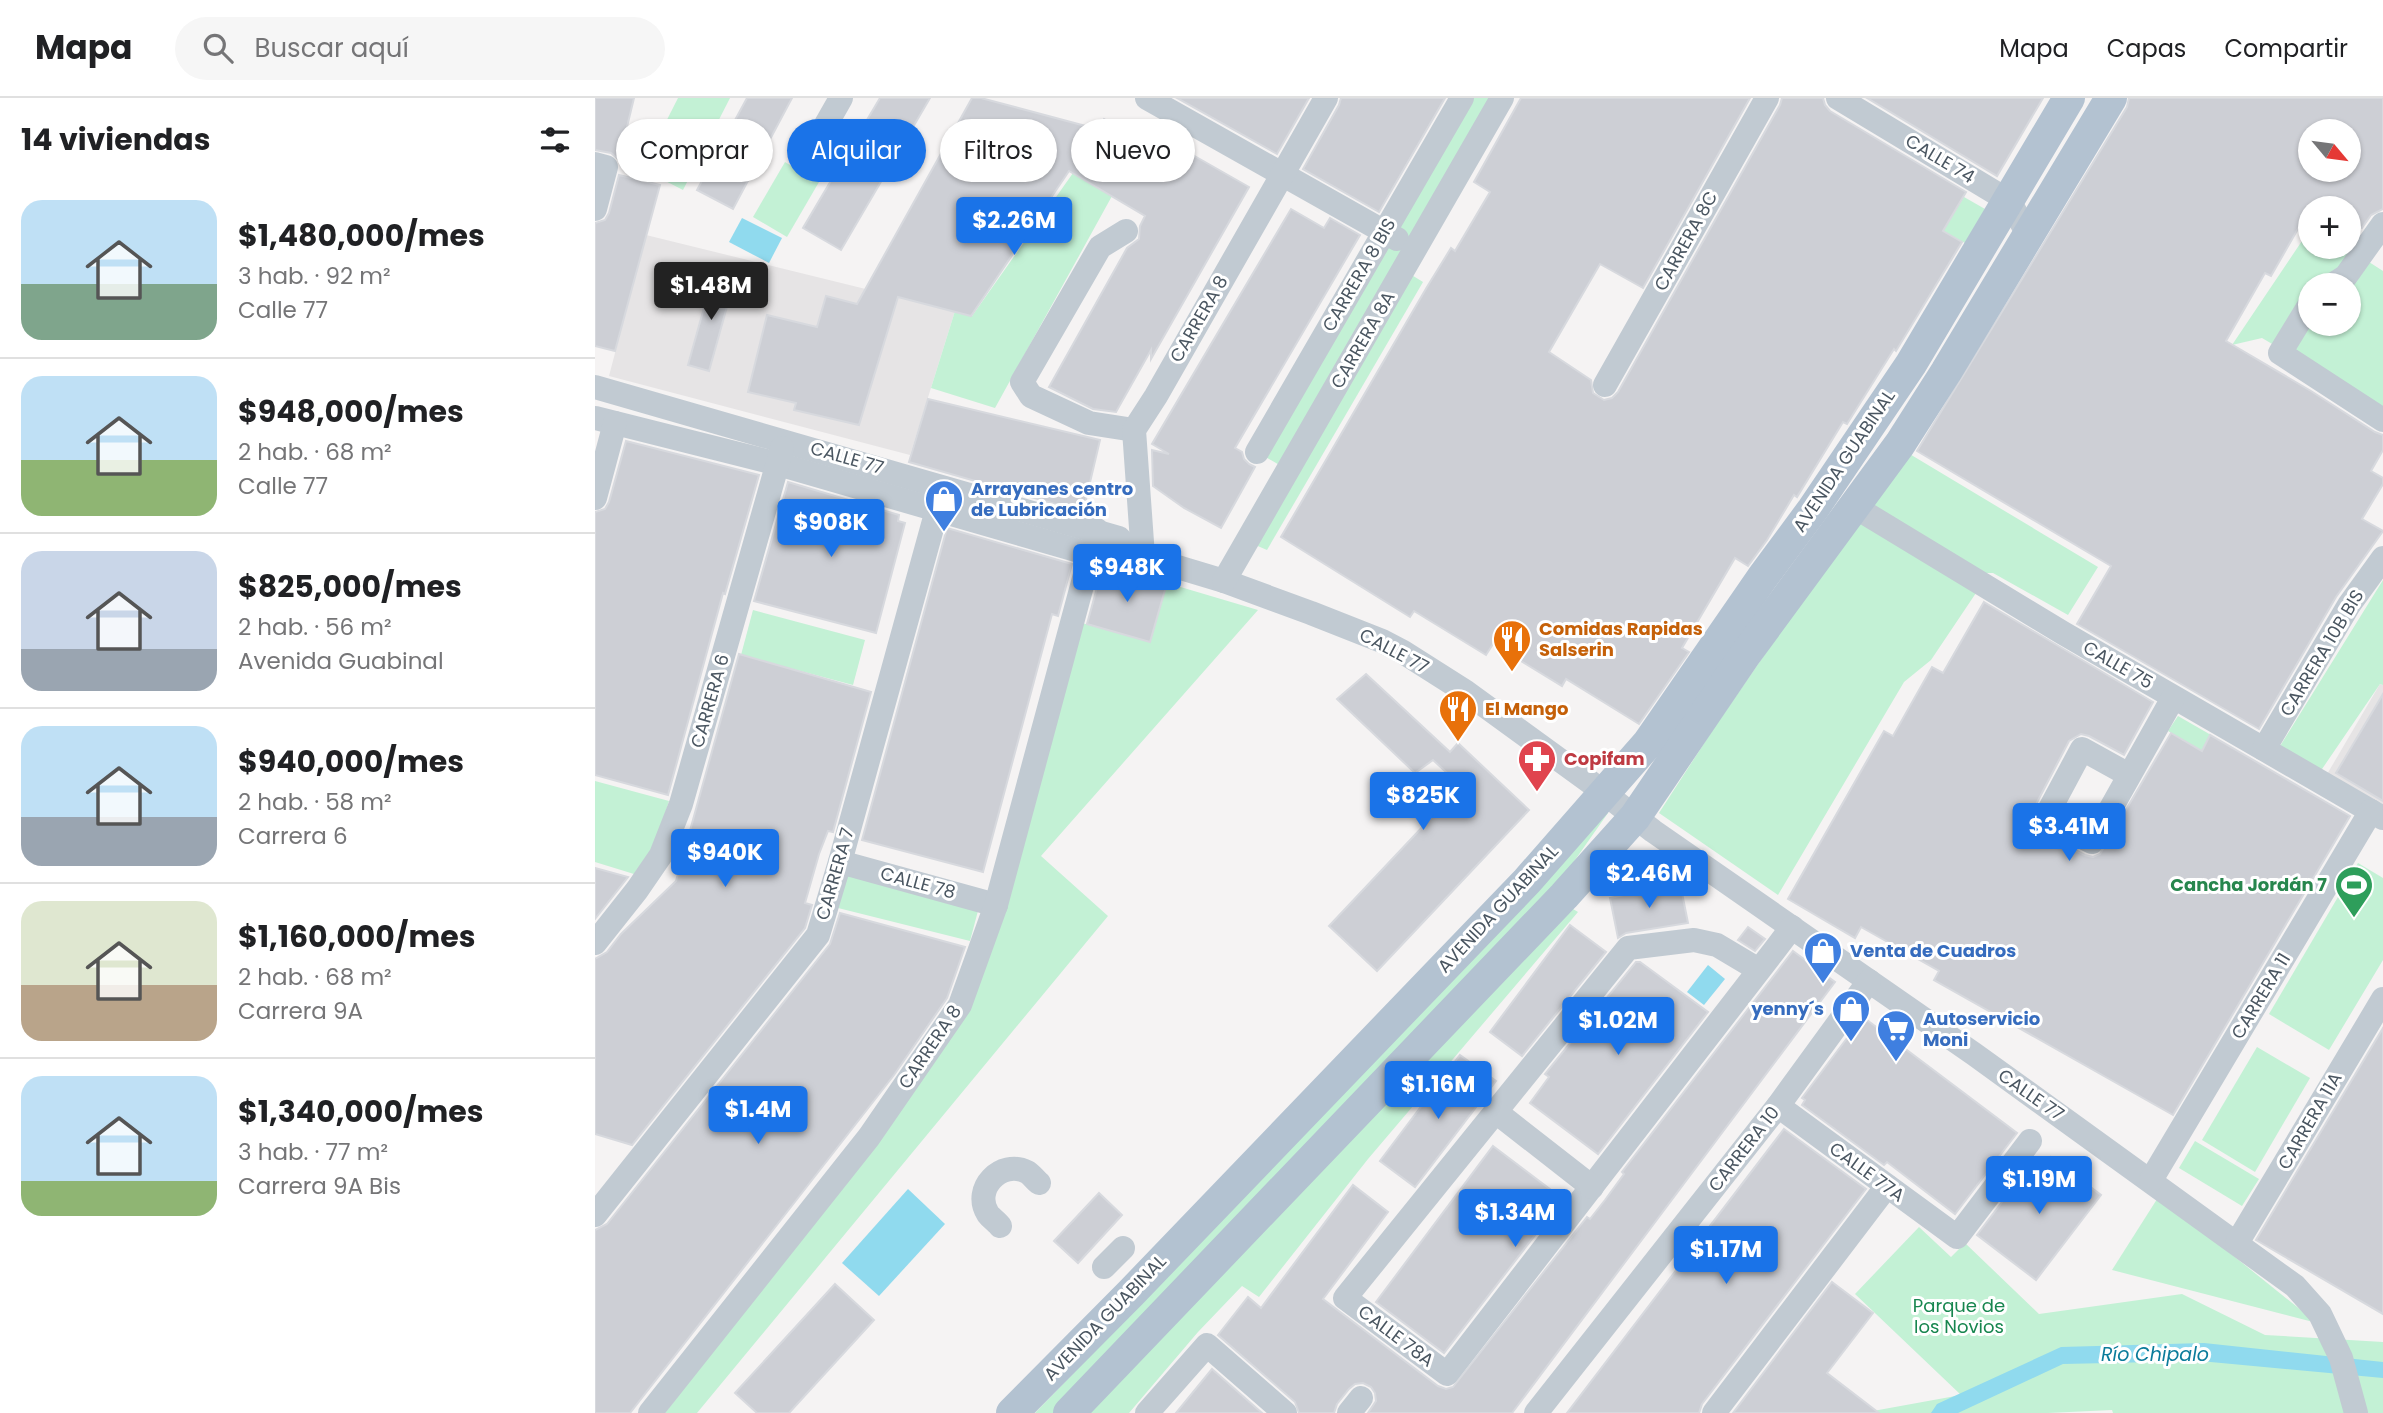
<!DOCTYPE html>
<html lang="es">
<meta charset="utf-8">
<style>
:root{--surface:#fff;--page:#f6f6f6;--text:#202124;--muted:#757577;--line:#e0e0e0;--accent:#1a73e8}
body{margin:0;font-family:Poppins,sans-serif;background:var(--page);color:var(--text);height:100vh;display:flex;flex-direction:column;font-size:26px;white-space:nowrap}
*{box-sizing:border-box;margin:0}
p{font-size:23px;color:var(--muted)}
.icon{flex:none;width:38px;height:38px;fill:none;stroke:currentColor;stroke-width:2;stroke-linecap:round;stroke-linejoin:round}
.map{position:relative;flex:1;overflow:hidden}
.sheet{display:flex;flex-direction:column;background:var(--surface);width:595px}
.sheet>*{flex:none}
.banner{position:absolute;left:21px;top:21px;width:665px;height:63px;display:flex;gap:14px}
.needle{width:46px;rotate:119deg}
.controls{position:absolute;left:1703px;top:21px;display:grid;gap:14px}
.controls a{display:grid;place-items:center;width:63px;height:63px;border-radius:50%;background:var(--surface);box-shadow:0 2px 5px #0004;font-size:35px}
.price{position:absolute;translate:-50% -60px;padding:0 16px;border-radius:7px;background:var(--accent);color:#fff;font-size:23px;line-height:46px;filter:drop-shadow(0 2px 4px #0008)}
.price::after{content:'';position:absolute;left:50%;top:42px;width:21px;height:16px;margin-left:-10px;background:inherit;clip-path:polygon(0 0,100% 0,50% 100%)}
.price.current{background:#222;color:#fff}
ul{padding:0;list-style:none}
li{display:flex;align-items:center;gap:21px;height:175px;padding:0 21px}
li+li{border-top:2px solid var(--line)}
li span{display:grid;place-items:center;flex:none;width:196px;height:140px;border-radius:21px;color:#555}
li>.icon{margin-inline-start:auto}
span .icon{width:84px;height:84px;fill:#fffc;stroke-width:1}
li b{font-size:30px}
h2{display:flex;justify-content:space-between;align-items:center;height:84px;padding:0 21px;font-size:30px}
.tag{padding:0 24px;border-radius:32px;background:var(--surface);box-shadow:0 2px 5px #0004;font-size:24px;line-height:63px}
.tag.current{background:var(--accent);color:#fff}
header{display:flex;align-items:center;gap:42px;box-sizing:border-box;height:98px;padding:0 35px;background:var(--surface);border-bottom:2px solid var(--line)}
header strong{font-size:33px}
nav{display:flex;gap:38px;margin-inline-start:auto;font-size:24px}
.search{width:490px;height:63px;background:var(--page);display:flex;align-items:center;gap:18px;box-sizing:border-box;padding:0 24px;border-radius:38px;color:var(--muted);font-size:26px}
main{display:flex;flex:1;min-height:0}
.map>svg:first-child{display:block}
.education{fill:#e6e4e5}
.green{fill:#c3f1d5}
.water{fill:#90daee}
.building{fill:#cdcfd5;stroke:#d7d9de;stroke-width:2;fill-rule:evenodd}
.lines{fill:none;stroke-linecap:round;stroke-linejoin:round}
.minor{stroke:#c1cad2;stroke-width:24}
.major{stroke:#b3c2d1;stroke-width:32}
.labels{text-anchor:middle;stroke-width:6;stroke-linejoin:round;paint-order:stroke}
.street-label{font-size:18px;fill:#4a5661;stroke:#fff}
.shop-label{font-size:18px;font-weight:bold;fill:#366cbe;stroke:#fff;text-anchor:start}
.food-label{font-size:18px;font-weight:bold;fill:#c56008;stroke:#fff;text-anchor:start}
.health-label{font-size:18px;font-weight:bold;fill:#be3a42;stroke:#fff;text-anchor:start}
.leisure-label{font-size:18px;font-weight:bold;fill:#27864d;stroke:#fff;text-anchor:end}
.park-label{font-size:18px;fill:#17864f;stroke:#fff}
.water-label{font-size:19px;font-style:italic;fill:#0c7c9b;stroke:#fff}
</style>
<header>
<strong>Mapa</strong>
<div class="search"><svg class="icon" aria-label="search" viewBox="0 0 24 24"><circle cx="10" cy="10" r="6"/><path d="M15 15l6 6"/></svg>Buscar aquí</div>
<nav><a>Mapa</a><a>Capas</a><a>Compartir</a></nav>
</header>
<main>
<section class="sheet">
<h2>14 viviendas<svg class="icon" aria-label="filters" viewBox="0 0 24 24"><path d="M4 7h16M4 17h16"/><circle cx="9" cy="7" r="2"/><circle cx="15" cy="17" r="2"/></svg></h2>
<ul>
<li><span style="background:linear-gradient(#bfe0f5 60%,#7fa58c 0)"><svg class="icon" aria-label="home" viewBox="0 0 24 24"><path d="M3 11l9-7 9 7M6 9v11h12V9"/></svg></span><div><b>$1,480,000/mes</b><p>3 hab. · 92 m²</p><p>Calle 77</p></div></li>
<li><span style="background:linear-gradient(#bfe0f5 60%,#8fb573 0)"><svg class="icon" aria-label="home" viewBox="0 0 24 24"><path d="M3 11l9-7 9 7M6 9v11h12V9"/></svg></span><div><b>$948,000/mes</b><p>2 hab. · 68 m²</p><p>Calle 77</p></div></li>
<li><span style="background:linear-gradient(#c9d6e8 70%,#9aa5b1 0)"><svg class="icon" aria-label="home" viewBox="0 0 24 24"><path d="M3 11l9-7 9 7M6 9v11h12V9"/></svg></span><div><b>$825,000/mes</b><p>2 hab. · 56 m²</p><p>Avenida Guabinal</p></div></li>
<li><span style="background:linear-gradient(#bfe0f5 65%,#9aa5b1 0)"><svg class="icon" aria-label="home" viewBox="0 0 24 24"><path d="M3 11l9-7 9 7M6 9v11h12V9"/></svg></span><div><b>$940,000/mes</b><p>2 hab. · 58 m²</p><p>Carrera 6</p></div></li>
<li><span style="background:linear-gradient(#dfe7d0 60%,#b9a48a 0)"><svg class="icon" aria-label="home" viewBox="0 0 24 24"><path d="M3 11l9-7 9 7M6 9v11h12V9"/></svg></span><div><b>$1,160,000/mes</b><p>2 hab. · 68 m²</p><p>Carrera 9A</p></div></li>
<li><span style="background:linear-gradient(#bfe0f5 75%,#8fb573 0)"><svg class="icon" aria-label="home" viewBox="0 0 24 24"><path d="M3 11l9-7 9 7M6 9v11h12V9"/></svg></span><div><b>$1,340,000/mes</b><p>3 hab. · 77 m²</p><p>Carrera 9A Bis</p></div></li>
</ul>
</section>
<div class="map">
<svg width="1788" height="1315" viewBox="0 0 1788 1315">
<rect width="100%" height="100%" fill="#f5f3f3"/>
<g class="education">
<path d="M51,137L360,213L315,357L14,278Z"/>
<path d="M1785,586L1788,587V712L1731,678Z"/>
</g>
<g class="green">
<path d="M83,0H135L88,92L47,71Z"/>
<path d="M867,0H907L693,372L662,354Z"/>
<path d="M190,64L224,84L192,139L158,119Z"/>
<path d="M478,75L517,98L400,310L336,290L360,213L377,218Z"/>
<path d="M1369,99L1390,111L1370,145L1348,133Z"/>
<path d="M1715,131V149H1750L1763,157L1733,187H1715V201L1684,250L1667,240L1637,247Z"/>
<path d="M1774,164L1788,173V316L1690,254L1715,226H1754V187Z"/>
<path d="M815,176L828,184L672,452L658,446Z"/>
<path d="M1313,355L1503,469L1473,517L1398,475H1378L1275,412Z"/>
<path d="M1266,417L1383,492L1336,562L1309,584L1183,797L1064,715L1119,630Z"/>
<path d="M1788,482V587L1785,586L1725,674L1682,653Z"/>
<path d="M572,485L663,512L446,758L513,818L102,1315H70L373,914L487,525L554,544Z"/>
<path d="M158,512L270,542L258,587L146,557Z"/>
<path d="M1583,618L1616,637L1607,653L1573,633Z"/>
<path d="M0,683L74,703L61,745L39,776L0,764Z"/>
<path d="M999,703L1013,715L961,789L461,1315H440L589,1161Z"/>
<path d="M1763,765L1788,780V862L1734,952L1674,916Z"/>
<path d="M251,776L384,809L375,843L243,810Z"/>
<path d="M973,808L983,814L773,1061L664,1199L647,1188L603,1234L534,1315H487Z"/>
<path d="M1662,949L1715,980L1660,1074L1607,1042Z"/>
<path d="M1600,1043L1664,1081L1647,1108L1584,1070Z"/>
<path d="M1564,1098L1722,1225L1517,1172Z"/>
<path d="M1324,1129L1356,1159L1370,1145L1444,1216L1587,1196L1670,1237L1788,1244V1315H1518L1517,1312L1453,1315H1267L1366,1297L1260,1196Z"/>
</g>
<g class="water">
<path d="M147,120L187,140L174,165L134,144Z"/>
<path d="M1113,867L1130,881L1109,907L1092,894Z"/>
<path d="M313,1091L350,1126L284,1198L247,1165Z"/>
<path d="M1609,1245L1788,1264V1280L1605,1263L1468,1266L1363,1315H1336L1342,1306L1466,1249Z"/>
</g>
<g class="building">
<path d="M0,0H39L24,62L16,55L0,52Z"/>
<path d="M152,0H197L138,111L102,92Z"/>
<path d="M285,0H335L246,152L208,130Z"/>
<path d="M377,0H386L502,31L509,21L582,64L589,52L654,89L556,261V252L521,314L498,311L454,289L532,150L544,141L545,128L550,118L474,73L376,218L303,199L264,327L199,312L201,305L153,294L172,217L222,229L231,198L262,206Z"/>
<path d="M582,0H714L682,56Z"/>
<path d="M746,0H850L784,114L708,71L744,7Z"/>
<path d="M926,0H1155L1048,190L1005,166L954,254L996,282L998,295L1009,302L1017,300L1023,294L1185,7L1187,0H1228L1230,7L1235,13L1371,94L1348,133L1367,144L1301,253L1299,251L1252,326L1248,324L1202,399L1199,397L1172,442L1153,468L1140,460L1087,550L1094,554L1044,626L971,581L967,588L898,546L891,557L819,513L815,519L686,439L832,189L856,150L860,153L895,94L879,84Z"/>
<path d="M1272,0H1448L1402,78Z"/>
<path d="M1534,0H1788V111L1776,117L1767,130L1754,123V110H1715L1676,178L1670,175L1631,243L1716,293L1780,334L1788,337V352L1776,373L1788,380V386L1767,421L1788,433L1741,499L1664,631L1482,526L1516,468L1322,353L1532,9ZM1715,33H1754V72H1715Z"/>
<path d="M24,77L65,87L20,253L0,248V125L10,122L14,115Z"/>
<path d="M696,111L729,130L735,120L765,137L640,350L647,354L649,361L654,366L660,369L626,430L589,410L558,388L557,352L574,356L557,346Z"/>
<path d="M119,174L140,180L114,273L93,267Z"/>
<path d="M333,301L505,342L488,414L314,364Z"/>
<path d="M31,343L164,377L130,496L128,495L73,697L0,677V414L10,411L14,404Z"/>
<path d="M193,384L304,417L303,423L310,425L281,535L159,503Z"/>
<path d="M352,430L477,466L463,518L457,516L388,774L267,742Z"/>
<path d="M532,473L572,485L555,544L492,526L506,475L516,477Z"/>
<path d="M1389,504L1558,604L1529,657L1494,638L1486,636L1474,643L1437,714V727L1443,733L1490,757L1498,759L1505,756L1576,635L1607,653L1615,637L1755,718L1578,1017L1339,882L1344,873L1266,829L1260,840L1193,801L1289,633L1298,638L1337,569L1348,575Z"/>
<path d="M144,556L276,594L238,734L233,733L224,756L210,805L217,807L210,830L37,1047L0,1036V861L12,854L26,836L81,783Z"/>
<path d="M771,576L855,654L863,645L934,712L782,873L734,828L866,688L838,662L820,675L742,601Z"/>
<path d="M1788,596V703L1741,675Z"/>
<path d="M0,770L33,779L0,821Z"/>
<path d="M1085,785L1093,825L1031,835L1023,840L1015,800Z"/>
<path d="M245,815L370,849L352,900L299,977L35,1315H0V1132L12,1126L235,846Z"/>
<path d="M975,827L1011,854L927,958L895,934Z"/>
<path d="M1153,829L1170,841L1160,853L1143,842Z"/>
<path d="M1198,853L1240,884L917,1315H773L781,1303L780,1295L776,1289L768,1285L760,1286L754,1291L742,1306L739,1315H704L700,1304L623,1237L653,1199L666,1210L758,1087L793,1114L728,1201L843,1288L851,1291L858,1289L992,1119L995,1121L1010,1102L1029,1076L1027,1074Z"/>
<path d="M1041,864H1045L1113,914L1003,1056L935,1005L954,979L950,976Z"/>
<path d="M1268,919L1422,1035L1360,1116L1292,1064L1289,1067L1207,1007L1210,1002L1207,1000Z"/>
<path d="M1788,930V1216L1661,1142Z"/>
<path d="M865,957L901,983L820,1089L785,1063Z"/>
<path d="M1189,1031L1271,1091L1107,1306L1104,1315H972Z"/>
<path d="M898,1048L968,1101L849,1255L781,1204Z"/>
<path d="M1456,1059L1506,1097L1441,1182L1382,1137L1439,1062L1448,1069Z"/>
<path d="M504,1095L527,1117L483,1165L459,1143Z"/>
<path d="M1237,1184L1278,1215L1232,1275L1284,1315H1138Z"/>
<path d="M240,1186L279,1222L194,1315H162L140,1295Z"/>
<path d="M617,1271L667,1315H581Z"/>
</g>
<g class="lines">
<g class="minor">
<path d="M552,0L802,141"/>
<path d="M1243,0L1414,103L1433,136"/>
<path d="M209,65L246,0"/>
<path d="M0,66L11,69L0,111"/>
<path d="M531,133L505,149L427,284L436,298L494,325L539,332"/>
<path d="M1737,187L1751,178L1788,126"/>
<path d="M1715,206L1685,255L1788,322"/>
<path d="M1010,287L1172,0"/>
<path d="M0,289L524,440L536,455L629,483L716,515L787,543L808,554L871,594L995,684L1058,733L1379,956L1700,1188L1725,1216L1746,1260L1761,1315"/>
<path d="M0,320L183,366L519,463L536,455"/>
<path d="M662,354L867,0"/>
<path d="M0,400L20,325"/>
<path d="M1260,409L1468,535L1788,720"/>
<path d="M548,458L539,332L561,298L731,0"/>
<path d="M629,483L907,0"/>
<path d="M1669,651L1754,507L1788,460"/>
<path d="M1534,677L1487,651L1450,720L1497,744L1578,600"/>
<path d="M245,764L401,807"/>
<path d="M0,845L42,792L66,757L86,706L187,350"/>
<path d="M1164,872L1122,847L1099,842L1033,850L750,1200L852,1276L1182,849L1197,829"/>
<path d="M1183,1008L1362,1139L1435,1043"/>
<path d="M901,1014L997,1089"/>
<path d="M1556,1082L1776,713"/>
<path d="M0,1117L223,837L245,764L342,412"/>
<path d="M405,1128C402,1124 396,1120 393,1116C377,1091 406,1061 432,1074C436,1076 440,1082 444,1085"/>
<path d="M1642,1145L1788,901"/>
<path d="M509,1169L528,1150"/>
<path d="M55,1315L274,1039L365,907L401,807L502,432"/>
<path d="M552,1315L612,1247L690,1315"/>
<path d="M754,1315L766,1300"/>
<path d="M941,1315L1183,1008L1274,883"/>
<path d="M1119,1315L1292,1088"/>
</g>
<g class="major">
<path d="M417,1315L536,1195L932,783L1053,645L1167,480L1218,411L1316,266L1474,0"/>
<path d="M474,1315L969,798L1040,719L1150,557L1305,346L1351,274L1516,0"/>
</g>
</g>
<defs>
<symbol id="shop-pin" viewBox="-11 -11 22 30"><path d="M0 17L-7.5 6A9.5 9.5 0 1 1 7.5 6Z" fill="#3f7fe0" stroke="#fff"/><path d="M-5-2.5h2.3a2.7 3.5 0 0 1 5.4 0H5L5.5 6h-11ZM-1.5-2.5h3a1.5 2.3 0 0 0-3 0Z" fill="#fff"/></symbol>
<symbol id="restaurant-pin" viewBox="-11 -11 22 30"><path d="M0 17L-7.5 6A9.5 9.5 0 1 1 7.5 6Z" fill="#e8710a" stroke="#fff"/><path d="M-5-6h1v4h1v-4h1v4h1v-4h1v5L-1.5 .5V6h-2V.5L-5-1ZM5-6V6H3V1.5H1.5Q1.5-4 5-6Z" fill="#fff"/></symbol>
<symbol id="pharmacy-pin" viewBox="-11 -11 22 30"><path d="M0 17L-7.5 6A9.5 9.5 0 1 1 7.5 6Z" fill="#e0444e" stroke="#fff"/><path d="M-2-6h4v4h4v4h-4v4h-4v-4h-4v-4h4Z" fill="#fff"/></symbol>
<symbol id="stadium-pin" viewBox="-11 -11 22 30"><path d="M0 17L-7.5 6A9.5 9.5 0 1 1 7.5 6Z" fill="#2e9e5b" stroke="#fff"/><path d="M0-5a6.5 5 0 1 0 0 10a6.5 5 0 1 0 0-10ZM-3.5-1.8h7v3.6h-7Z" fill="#fff"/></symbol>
<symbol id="supermarket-pin" viewBox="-11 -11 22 30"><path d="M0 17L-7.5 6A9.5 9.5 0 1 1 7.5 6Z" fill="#3f7fe0" stroke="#fff"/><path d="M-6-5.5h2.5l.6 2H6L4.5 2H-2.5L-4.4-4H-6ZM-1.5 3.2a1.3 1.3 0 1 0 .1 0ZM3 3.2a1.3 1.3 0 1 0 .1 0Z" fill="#fff"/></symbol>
</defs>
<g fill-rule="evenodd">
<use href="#shop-pin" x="327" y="379" width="44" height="60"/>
<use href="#restaurant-pin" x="895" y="519" width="44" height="60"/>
<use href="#restaurant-pin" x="841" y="589" width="44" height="60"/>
<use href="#pharmacy-pin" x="920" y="639" width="44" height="60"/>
<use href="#stadium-pin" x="1737" y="765" width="44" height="60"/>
<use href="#shop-pin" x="1206" y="831" width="44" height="60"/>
<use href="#shop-pin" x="1234" y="889" width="44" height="60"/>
<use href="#supermarket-pin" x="1279" y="909" width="44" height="60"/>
</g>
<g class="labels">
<g class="street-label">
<text transform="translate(1345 61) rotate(31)" y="6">CALLE 74</text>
<text transform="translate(1091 143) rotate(-61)" y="6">CARRERA 8C</text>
<text transform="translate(764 177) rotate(-60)" y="6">CARRERA 8 BIS</text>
<text transform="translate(604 221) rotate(-60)" y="6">CARRERA 8</text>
<text transform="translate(768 242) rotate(-60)" y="6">CARRERA 8A</text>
<text transform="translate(252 360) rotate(16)" y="6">CALLE 77</text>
<text transform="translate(1249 363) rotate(-56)" y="6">AVENIDA GUABINAL</text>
<text transform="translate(799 553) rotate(28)" y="6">CALLE 77</text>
<text transform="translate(1727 555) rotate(-59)" y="6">CARRERA 10B BIS</text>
<text transform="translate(1523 567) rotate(30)" y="6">CALLE 75</text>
<text transform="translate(115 603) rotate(-74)" y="6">CARRERA 6</text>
<text transform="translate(240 776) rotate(-74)" y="6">CARRERA 7</text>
<text transform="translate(323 785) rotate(15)" y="6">CALLE 78</text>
<text transform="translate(903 811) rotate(-47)" y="6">AVENIDA GUABINAL</text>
<text transform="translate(1666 898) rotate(-59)" y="6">CARRERA 11</text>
<text transform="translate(335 949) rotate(-56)" y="6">CARRERA 8</text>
<text transform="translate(1436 997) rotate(35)" y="6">CALLE 77</text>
<text transform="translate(1715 1023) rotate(-60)" y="6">CARRERA 11A</text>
<text transform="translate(1149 1051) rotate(-52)" y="6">CARRERA 10</text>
<text transform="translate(1272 1074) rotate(36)" y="6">CALLE 77A</text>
<text transform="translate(510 1220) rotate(-46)" y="6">AVENIDA GUABINAL</text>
<text transform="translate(801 1238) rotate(37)" y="6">CALLE 78A</text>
</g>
<g class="shop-label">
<text x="376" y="397">Arrayanes centro<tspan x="376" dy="21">de Lubricación</tspan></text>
<text x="1255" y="859">Venta de Cuadros</text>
<text x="1229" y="917" text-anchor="end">yenny´s</text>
<text x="1328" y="927">Autoservicio<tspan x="1328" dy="21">Moni</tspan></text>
</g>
<g class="food-label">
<text x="944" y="537">Comidas Rapidas<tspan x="944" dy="21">Salserin</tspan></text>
<text x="890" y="617">El Mango</text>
</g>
<g class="health-label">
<text x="969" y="667">Copifam</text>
</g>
<g class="leisure-label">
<text x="1732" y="793">Cancha Jordán 7</text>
</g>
<g class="park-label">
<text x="1364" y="1214">Parque de<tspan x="1364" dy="21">los Novios</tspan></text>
</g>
<g class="water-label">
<text x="1560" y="1263">Río Chipalo</text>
</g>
</g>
</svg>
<div class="controls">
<a><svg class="needle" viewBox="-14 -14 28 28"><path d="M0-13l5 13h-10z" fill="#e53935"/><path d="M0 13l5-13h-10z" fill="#757577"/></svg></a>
<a>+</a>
<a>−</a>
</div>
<b class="price" style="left:419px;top:159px">$2.26M</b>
<b class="price current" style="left:116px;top:224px">$1.48M</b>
<b class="price" style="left:236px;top:461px">$908K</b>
<b class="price" style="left:532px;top:506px">$948K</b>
<b class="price" style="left:828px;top:734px">$825K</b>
<b class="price" style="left:1474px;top:765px">$3.41M</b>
<b class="price" style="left:130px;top:791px">$940K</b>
<b class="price" style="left:1054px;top:812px">$2.46M</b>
<b class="price" style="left:1023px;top:959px">$1.02M</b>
<b class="price" style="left:843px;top:1023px">$1.16M</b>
<b class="price" style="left:163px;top:1048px">$1.4M</b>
<b class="price" style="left:1444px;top:1118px">$1.19M</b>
<b class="price" style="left:920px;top:1151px">$1.34M</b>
<b class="price" style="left:1131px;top:1188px">$1.17M</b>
<div class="banner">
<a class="tag">Comprar</a>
<a class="tag current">Alquilar</a>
<a class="tag">Filtros</a>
<a class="tag">Nuevo</a>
</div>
</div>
</main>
